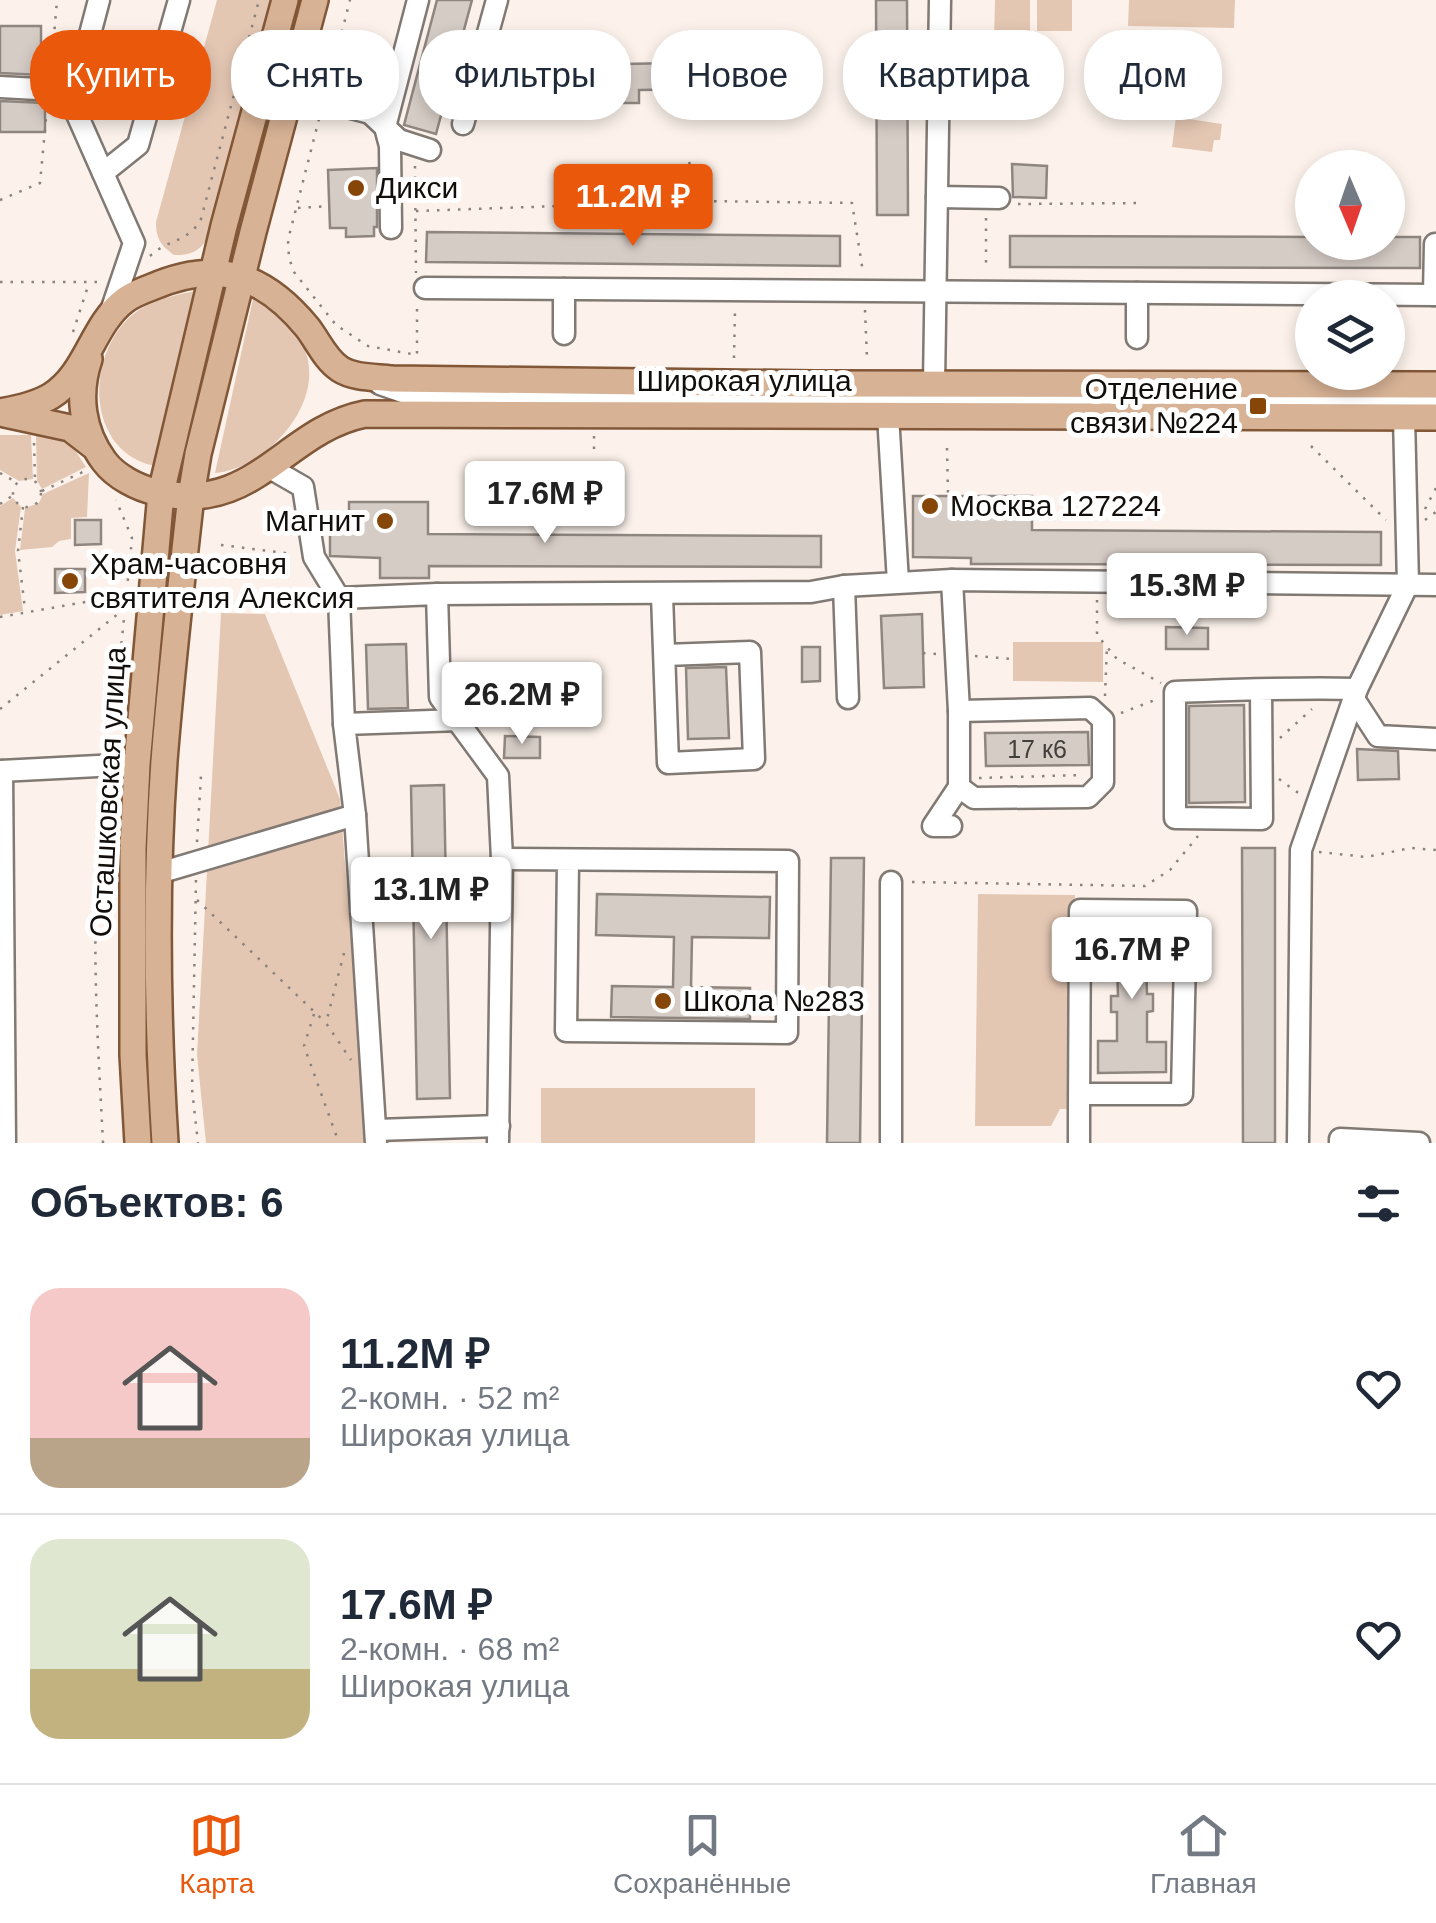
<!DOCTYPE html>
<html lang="ru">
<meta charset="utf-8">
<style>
:root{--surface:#fff;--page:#f6f6f7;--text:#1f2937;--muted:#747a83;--line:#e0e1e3;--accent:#ea580c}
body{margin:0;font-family:Arial,sans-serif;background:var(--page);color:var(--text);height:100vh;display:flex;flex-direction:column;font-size:38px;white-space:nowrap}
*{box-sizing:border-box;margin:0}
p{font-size:32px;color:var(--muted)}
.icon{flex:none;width:55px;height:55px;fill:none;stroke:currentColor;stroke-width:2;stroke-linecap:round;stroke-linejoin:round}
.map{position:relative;height:1143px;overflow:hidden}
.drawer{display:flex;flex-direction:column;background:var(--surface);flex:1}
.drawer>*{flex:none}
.guide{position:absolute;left:30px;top:30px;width:1378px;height:90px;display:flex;gap:20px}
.needle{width:65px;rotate:178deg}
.buttons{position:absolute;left:1295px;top:150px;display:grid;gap:20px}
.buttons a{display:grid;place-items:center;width:110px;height:110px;border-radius:50%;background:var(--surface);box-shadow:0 5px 15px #0003;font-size:50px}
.price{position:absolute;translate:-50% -85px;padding:0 22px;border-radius:10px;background:#fff;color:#222;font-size:32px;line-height:65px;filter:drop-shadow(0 2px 5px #0008)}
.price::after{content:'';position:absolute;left:50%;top:60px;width:30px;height:22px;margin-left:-15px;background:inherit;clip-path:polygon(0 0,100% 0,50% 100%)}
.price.active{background:var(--accent);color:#fff}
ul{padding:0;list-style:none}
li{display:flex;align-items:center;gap:30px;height:250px;padding:0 30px}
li+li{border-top:2px solid var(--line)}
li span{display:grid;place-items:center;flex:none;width:280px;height:200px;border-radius:30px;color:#555}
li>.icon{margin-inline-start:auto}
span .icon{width:120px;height:120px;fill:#fffc;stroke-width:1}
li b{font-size:42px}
h2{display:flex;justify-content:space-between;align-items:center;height:120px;padding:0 30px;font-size:42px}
.pill{padding:0 35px;border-radius:40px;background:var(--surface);box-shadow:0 5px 15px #0003;font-size:35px;line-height:90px}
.pill.active{background:var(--accent);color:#fff}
.dock{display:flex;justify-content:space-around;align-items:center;height:140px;border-top:2px solid var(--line);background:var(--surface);font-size:28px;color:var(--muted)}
.dock a{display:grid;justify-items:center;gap:5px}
.dock .active{color:var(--accent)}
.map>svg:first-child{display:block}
.green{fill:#e4c7b3}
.building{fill:#d6ccc6;stroke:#8f8680;stroke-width:2.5}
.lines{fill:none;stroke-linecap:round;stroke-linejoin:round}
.minor-casing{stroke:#817973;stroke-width:25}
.major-casing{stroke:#815737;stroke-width:30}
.path{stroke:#89837e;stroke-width:2.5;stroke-dasharray:2.5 8;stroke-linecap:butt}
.minor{stroke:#fff;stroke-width:20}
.major{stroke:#d7b295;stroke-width:25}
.poi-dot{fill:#854608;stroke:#fff;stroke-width:4}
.labels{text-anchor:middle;stroke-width:10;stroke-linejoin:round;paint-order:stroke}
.number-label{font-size:25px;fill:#423e3a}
.poi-label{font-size:30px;fill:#110e0b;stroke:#fff;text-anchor:start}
.street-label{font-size:30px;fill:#110e0b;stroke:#fff}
</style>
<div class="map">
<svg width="1436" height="1143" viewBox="0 0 1436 1143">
<rect width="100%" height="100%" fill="#fcf2eb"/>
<g class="green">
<path d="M217,0H273L215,222C206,244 199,256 174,255C160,245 156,238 156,222Z"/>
<path d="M995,0H1030V40L994,39Z"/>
<rect x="1037" y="0" width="35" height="31"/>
<path d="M1129,0H1235L1234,28L1128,26Z"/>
<path d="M1176,117L1222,124L1220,140H1214L1212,152L1172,147Z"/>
<path d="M195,291L155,466C86,452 85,357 131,316C150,300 172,296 195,291Z"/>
<path d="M253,299C271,310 295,327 304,348C328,402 266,469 215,473Z"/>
<path d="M0,435H31L33,479L19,481L0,470Z"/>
<path d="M58,435L69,441L86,467L42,489L37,481L36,436Z"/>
<path d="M89,473L87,517L71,518V539L59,541L52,547L20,550L25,508L39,503L43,494Z"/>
<path d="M13,498L21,507L15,551L23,611L0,615V506Z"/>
<path d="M221,613L265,614L340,799L367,1143H206L197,1055Z"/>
<path d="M1013,642H1103V682L1013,681Z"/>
<path d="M978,894L1075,895L1070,1109H1060L1051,1126H975Z"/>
<rect x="541" y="1088" width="214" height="55"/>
</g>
<g class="building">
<path d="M437,0H472L436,134L404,125Z"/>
<path d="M876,0H907L908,215H877Z"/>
<path d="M0,26H41V75L0,73Z"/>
<path d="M790,61L791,102H775V88L639,90V103H622L621,64Z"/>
<path d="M0,101L45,103V132H0Z"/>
<path d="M1012,164L1047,166L1046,198L1013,197Z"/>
<path d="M377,168V227H374V236L346,237V228H330L328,170Z"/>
<path d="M427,232L840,236V266L426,262Z"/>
<path d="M1010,236L1312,237V242H1388V237H1420V268L1010,267Z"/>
<path d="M913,496H1032V530L1381,532V565L971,564V558L913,557Z"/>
<path d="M349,502H428V534L821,536V567L429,566V578H380V558L330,556V520L349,521Z"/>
<path d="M75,520H101V544L75,545Z"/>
<path d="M55,569H85V592L55,593Z"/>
<path d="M922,614L924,687L884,688L881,616Z"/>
<path d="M1166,627L1208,628V649H1166Z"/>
<path d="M406,644L408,708L368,709L366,645Z"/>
<path d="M802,647H820V681L802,682Z"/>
<path d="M726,667L729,738L688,739L686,668Z"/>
<path d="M1244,705L1245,802L1189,803V706Z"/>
<path d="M1088,732L1089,765L986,766L985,733Z"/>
<path d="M505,736L540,737V758H504Z"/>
<path d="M1357,749L1398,751L1399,779L1358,780Z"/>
<path d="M444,785L450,1098L417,1099L411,786Z"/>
<path d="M1242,848H1275V1143H1243Z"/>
<path d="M831,858H864L860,1143H827Z"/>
<path d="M597,894L770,897L769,938L692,937L691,987L750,988V1019L611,1017L612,986L673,987L674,937L596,935Z"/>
<path d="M1166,932V964H1146L1147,994H1153V1011L1147,1012V1042H1166V1072L1098,1073V1041H1117V1012H1111V996H1118L1117,964L1098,965V933Z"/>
</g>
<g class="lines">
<defs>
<g id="minor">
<path d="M99,0L75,91V110L134,243L110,314"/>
<path d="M0,87L75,91"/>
<path d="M290,92L370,113L399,140L430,150"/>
<path d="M463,124L497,0"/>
<path d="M103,173L138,145L179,0"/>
<path d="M937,197L999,198"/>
<path d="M391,228L390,146L385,127L418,0"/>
<path d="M425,288L1436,295"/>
<path d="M1434,295L1435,244"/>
<path d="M564,334V289"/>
<path d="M1137,338V293"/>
<path d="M380,384L417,397L1436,400"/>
<path d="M934,384L940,0"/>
<path d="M888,415L898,582"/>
<path d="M270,468L303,487L314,557L339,598L344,724"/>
<path d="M844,586L848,698"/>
<path d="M437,594L811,592L844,586L952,580L1436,585"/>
<path d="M662,595L668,763L754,759L750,652L665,655"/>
<path d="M339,598L437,594L440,697L498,776L502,859L498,1143"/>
<path d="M1261,690L1262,819L1175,818V692C1235,690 1297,687 1357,689"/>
<path d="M1354,699L1378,736L1436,739"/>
<path d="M959,711L1090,708L1103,720V782L1088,797L974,798L959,787"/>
<path d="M0,771L137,764"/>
<path d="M2,771L5,1143"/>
<path d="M951,826H933L959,787V711L952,580"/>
<path d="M502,859L788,861L787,1033L566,1031L568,861"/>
<path d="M159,873L355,815"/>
<path d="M891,882V1143"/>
<path d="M376,1130L499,1126"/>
<path d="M376,1143L355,815L344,724L460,720"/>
<path d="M1079,1143V1113L1080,910L1186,911L1182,1094H1079"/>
<path d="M1298,1143L1301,850L1357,689L1408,584L1404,417"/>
<path d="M1340,1143V1139L1419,1143"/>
</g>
<g id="major">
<path d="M89,359C77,395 82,431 104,461C116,477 138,488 156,492C254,516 284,430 365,414L1436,417"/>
<path d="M0,412C17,409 36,405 51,396C87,374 92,325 125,300C132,295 144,290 152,287C217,259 263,274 307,327C318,341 325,359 340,369C354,378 375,377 392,379L815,384L1436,385"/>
<path d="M5,414L70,428L92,445"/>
<path d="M138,1143L133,1055V848L137,764L161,493L224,226L285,0"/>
<path d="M165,1143C157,1016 155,888 164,761C171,673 181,584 191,496L198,454L253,232L315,0"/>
</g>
</defs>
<use href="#minor" class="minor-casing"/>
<use href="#major" class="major-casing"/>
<g class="path">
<path d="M51,71L57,0"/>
<path d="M329,83L350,0"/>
<path d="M319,119L288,240L289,258L294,272L336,325L368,346L417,355V306"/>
<path d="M689,162L703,201L852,203L863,272"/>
<path d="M415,166L416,273"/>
<path d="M0,200L40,183L47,108"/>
<path d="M1018,204L1142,203"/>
<path d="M298,208L329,206"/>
<path d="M416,211L702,201"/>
<path d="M986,218V270"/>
<path d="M150,256C169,238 188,243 201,219L259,0"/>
<path d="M0,282H98"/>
<path d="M865,310L867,358"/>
<path d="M73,332L89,283"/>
<path d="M734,358L735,309"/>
<path d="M34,443L35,480"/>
<path d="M1311,446L1386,520"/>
<path d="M947,448L948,495"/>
<path d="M594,449V435"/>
<path d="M0,473L16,482"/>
<circle cx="27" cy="493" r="14"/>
<path d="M42,491L85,471"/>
<path d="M0,504L12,496"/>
<path d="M23,507L18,551L25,609"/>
<path d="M1425,509L1436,488"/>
<path d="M1425,520L1436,512"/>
<path d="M221,545L293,554"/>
<path d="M1097,600V635L1117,659L1161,683"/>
<path d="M0,617L125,595"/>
<path d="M923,653L937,654"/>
<path d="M975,656L1013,659"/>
<path d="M1105,696L1107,645"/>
<path d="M0,709L124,609"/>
<path d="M1121,713L1155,700"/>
<path d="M1280,738L1312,709"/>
<path d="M111,748L132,538L116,500"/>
<path d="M979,778L1081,775"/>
<path d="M1279,779L1301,795"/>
<path d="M197,842L201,776"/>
<path d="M1319,852L1366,857L1411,848L1436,850"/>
<path d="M196,880L192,1089L198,1143"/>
<path d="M912,882L1145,886L1170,870L1198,836"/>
<path d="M197,900L325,1022"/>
<path d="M344,953L326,1023L351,1060"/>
<path d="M314,1014L304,1046L339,1143"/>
<path d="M103,1143C97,1023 88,904 106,785"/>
</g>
<use href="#minor" class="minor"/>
<use href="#major" class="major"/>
</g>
<g class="poi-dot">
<circle cx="356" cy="188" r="10"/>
<rect x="1248" y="396" width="20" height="20" rx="5"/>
<circle cx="930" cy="506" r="10"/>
<circle cx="385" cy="521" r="10"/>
<circle cx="70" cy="581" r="10"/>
<circle cx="663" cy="1001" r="10"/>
</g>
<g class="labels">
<g class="number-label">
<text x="1037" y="758">17 к6</text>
</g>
<g class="poi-label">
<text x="376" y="198">Дикси</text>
<text x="1238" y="399" text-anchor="end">Отделение<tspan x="1238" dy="34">связи №224</tspan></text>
<text x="950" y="516">Москва 127224</text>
<text x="365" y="531" text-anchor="end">Магнит</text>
<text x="90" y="574">Храм-часовня<tspan x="90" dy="34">святителя Алексия</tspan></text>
<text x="683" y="1011">Школа №283</text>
</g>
<g class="street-label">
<text x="744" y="391">Широкая улица</text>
<text transform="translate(108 792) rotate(-87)" y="10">Осташковская улица</text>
</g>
</g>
</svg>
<div class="buttons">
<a><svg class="needle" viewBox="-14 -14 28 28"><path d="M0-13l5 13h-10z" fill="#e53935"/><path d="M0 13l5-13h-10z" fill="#747a83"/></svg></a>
<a><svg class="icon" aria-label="layers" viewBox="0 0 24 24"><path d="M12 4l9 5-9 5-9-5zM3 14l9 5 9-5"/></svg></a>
</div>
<b class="price active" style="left:633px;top:249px">11.2M ₽</b>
<b class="price" style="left:545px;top:546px">17.6M ₽</b>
<b class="price" style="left:1187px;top:638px">15.3M ₽</b>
<b class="price" style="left:522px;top:747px">26.2M ₽</b>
<b class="price" style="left:431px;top:942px">13.1M ₽</b>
<b class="price" style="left:1132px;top:1002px">16.7M ₽</b>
<div class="guide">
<a class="pill active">Купить</a>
<a class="pill">Снять</a>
<a class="pill">Фильтры</a>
<a class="pill">Новое</a>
<a class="pill">Квартира</a>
<a class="pill">Дом</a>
</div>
</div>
<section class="drawer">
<h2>Объектов: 6<svg class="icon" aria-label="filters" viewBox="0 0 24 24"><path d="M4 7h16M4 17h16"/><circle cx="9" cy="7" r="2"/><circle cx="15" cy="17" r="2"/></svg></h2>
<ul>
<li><span style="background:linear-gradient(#f6c9c9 75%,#b9a48a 0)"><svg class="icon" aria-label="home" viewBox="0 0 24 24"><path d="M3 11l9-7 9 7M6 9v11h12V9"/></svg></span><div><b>11.2M ₽</b><p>2-комн. · 52 m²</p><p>Широкая улица</p></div><svg class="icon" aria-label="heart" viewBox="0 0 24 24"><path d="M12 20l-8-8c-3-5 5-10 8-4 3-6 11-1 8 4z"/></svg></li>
<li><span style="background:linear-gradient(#dfe7d0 65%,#c2b280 0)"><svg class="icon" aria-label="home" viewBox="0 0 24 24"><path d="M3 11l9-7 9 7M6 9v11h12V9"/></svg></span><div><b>17.6M ₽</b><p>2-комн. · 68 m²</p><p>Широкая улица</p></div><svg class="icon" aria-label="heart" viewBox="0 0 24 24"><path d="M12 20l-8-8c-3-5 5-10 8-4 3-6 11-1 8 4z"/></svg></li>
</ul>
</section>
<nav class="dock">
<a class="active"><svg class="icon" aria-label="map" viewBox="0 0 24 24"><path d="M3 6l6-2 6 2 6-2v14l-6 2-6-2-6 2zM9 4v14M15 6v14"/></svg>Карта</a>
<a><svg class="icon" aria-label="saved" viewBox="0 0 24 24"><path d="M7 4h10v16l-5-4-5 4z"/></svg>Сохранённые</a>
<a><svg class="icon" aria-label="home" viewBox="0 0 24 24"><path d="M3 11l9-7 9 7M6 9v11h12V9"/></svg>Главная</a>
</nav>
